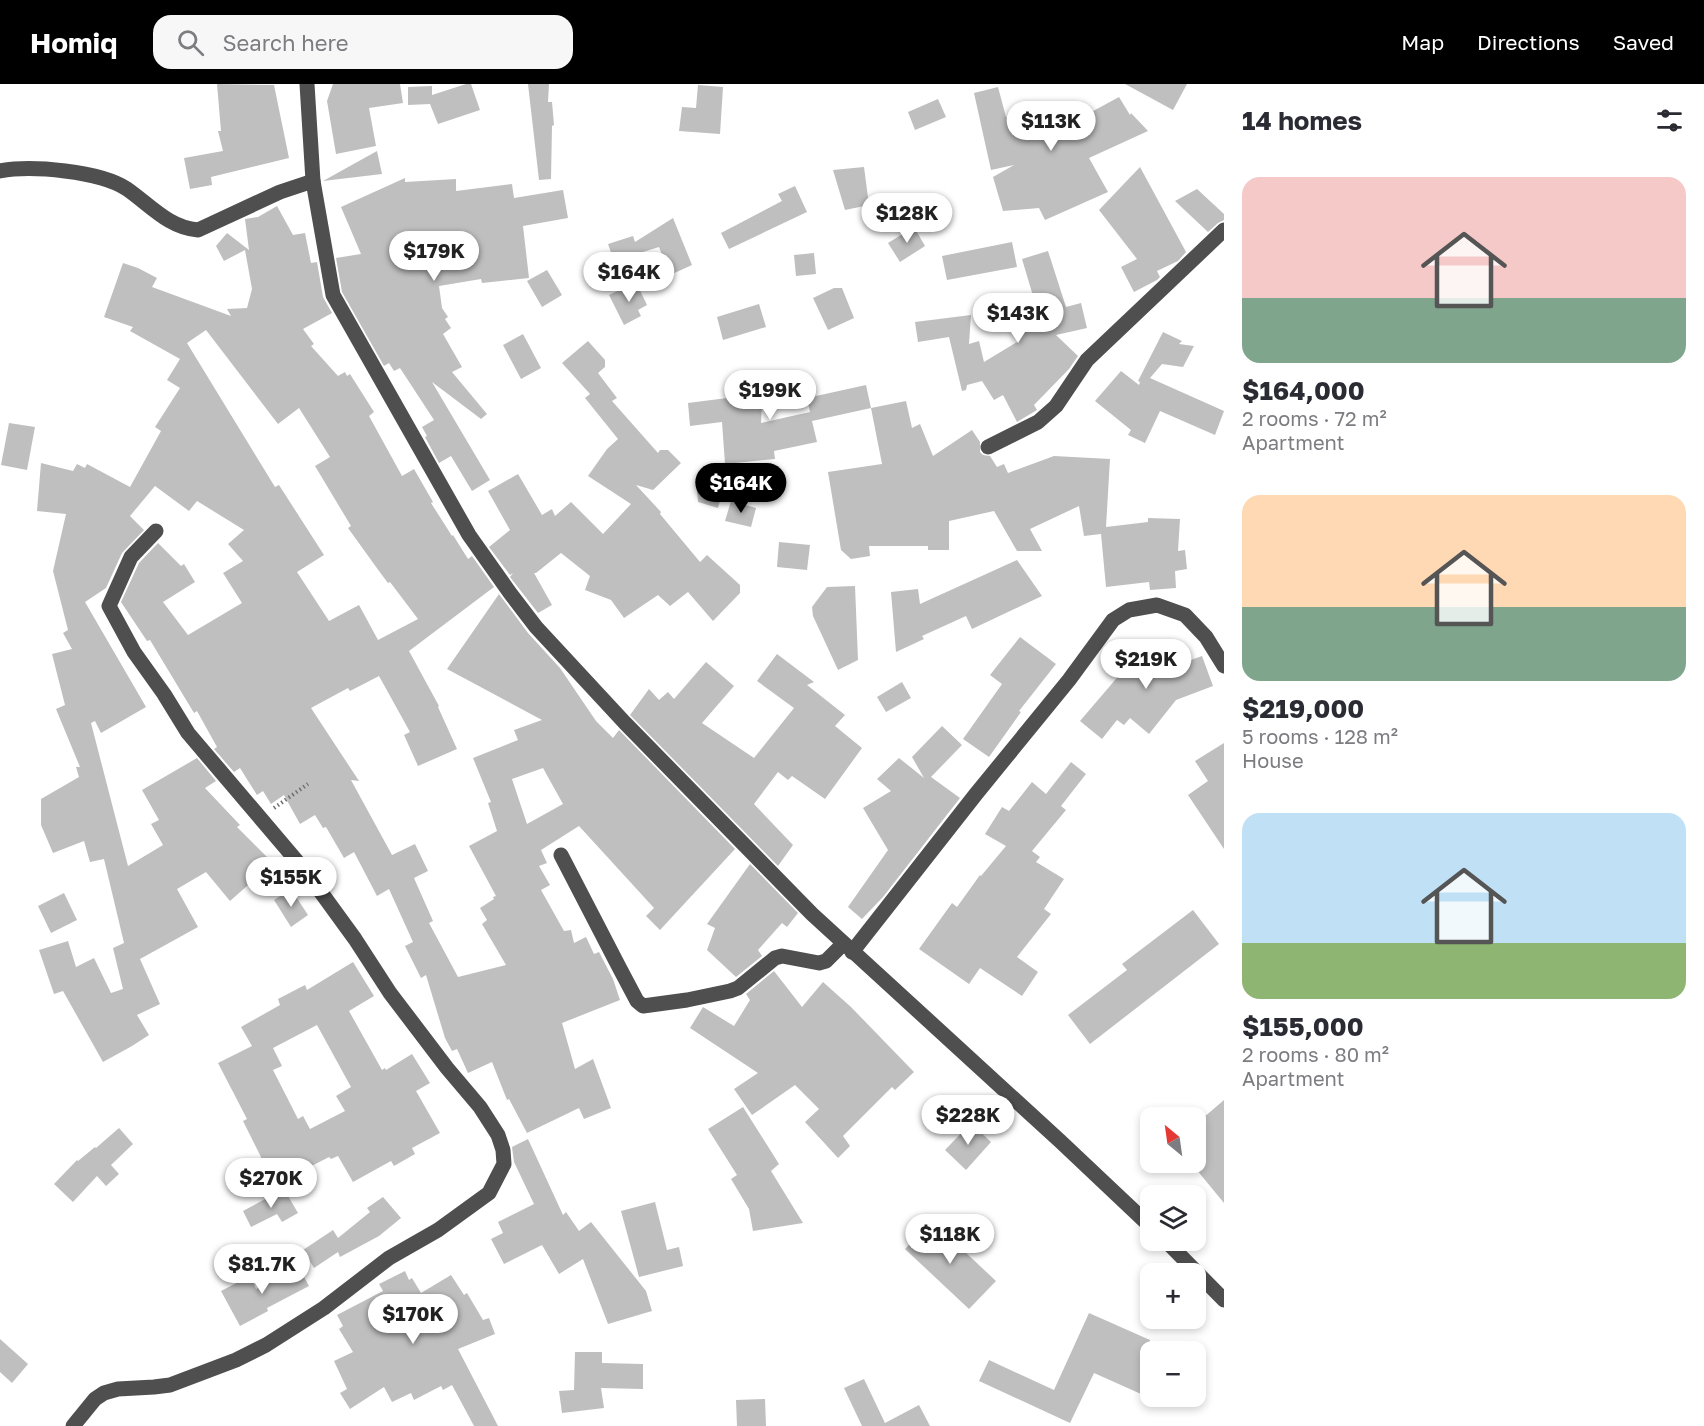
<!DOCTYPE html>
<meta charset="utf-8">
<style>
:root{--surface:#fff;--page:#f7f7f7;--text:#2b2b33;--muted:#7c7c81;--accent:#000}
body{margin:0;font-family:"Golos Text",sans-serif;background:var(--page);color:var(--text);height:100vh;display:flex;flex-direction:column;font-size:22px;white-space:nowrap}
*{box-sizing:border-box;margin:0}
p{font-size:20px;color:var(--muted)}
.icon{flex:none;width:33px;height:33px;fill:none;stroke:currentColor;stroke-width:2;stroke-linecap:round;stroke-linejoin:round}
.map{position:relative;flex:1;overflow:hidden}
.side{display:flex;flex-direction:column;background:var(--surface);width:480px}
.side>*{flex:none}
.needle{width:39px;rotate:331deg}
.tools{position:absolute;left:1140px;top:1023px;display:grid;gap:12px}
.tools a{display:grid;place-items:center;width:66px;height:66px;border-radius:12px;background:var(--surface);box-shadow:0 3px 9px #0003;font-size:30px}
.price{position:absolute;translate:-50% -51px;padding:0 14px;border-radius:21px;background:#fff;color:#222;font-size:20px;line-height:39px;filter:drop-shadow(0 2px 3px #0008)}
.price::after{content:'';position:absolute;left:50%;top:36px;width:18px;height:14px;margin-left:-9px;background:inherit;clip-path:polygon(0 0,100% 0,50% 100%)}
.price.selected{background:var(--accent);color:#fff}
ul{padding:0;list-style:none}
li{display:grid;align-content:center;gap:12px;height:318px;padding:0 18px}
li span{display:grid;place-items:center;height:186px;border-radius:18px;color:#555}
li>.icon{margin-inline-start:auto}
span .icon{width:108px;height:108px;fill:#fffc;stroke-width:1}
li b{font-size:26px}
h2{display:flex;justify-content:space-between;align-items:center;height:72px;padding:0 18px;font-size:26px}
header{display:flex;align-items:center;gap:36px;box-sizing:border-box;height:84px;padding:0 30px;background:var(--accent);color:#fff}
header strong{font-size:28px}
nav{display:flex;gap:33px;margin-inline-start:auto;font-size:21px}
.search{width:420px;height:54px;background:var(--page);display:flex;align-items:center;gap:15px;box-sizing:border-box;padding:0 21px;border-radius:18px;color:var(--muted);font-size:22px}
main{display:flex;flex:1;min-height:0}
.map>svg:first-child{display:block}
.building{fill:#bfbfbf;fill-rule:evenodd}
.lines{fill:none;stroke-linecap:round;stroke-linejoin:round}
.path{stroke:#717171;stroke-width:4;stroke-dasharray:1.5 3;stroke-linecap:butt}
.minor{stroke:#4f4f4f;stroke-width:15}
</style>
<header>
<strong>Homiq</strong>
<div class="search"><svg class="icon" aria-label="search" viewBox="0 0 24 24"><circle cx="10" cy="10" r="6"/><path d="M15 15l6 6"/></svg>Search here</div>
<nav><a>Map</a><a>Directions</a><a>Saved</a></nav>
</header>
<main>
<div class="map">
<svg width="1224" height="1342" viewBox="0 0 1224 1342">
<rect width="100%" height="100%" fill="#fff"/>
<g class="building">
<path d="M217,0L274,1L289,74L211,93L212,101L190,105L184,74L223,67L218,47H221Z"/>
<path d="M333,0H400L403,19L369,24L376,62L336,70L327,17Z"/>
<path d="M466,0H471L480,26L438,40L430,20L408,21V3L432,2V11Z"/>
<path d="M528,0H549L548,18H552L554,41L552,42L551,95L539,96Z"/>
<path d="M1125,0H1187L1173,26Z"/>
<path d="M698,1L723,3L720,50L679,47L682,23L696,24Z"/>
<path d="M998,3L1006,33L1010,32L1012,45L1061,19L1083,18L1084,32L1119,13L1130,31L1131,29L1148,47L1089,74L1108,108L1045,136L1039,124L1003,127L993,93L1014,81L991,86L974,9Z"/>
<path d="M938,15L946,33L915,46L908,28Z"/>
<path d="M377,67L382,90L323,97Z"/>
<path d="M864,83L869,121L845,126L833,86Z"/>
<path d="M1140,83L1186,168L1178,177L1157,187L1160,193L1157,196L1134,208L1121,183L1137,175L1099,126Z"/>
<path d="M405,94V98L456,95V107L512,100L514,114L563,106L568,134L523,142L529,194L482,199L481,195L439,202L442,224L448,233L445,235L451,244L443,250L462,283L452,288L487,330L481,335L432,298L490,396L472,407L451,372L439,379L425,353L427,352L422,343L434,336L400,284L394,287L389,279L384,282L342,208L336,174L361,170L341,123Z"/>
<path d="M795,102L807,128L729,165L721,149L782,117L778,110Z"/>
<path d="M1197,105L1224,130V136L1218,139L1208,148L1175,117Z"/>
<path d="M277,122L293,151L305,149L311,179L317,178L323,213L332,229L303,245L314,260L311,262L338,292L345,288L347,292L350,290L374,328L369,332L402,392L414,385L433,418L431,419L452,452L453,451L468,475L472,472L494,503L409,567L439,622L438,623L457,665L418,682L404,651L410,648L379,592L350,607L348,604L311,624L359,697L351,696L392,771L415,760L428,787L414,794L433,837L429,839L458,893L506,881L482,840L487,836L480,824L494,815L493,813L496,812L469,762L497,747L488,719L491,718L473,674L518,656L514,646L542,636L447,585L499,510L528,549L560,584L596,637L613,654L619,646L735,765L660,846L646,832L654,824L579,742L541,766L547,779L539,782L550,801L541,806L564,847L571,846L574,859L586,853L594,870L599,868L613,895L620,916L562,939L575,985L593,975L611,1024L584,1035L579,1024L527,1049L509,1015L507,1016L492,978L468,989L457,965L452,967L445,954L426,891L421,894L405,862L413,858L389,805L377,812L354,768L344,774L326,743L323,744L315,731L300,740L284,711L271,720L263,707L257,711L240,684L234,688L214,665L217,663L197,627L194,629L150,556L147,557L121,518L139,479L158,459L181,482L184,480L195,498L163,518L188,551L242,519L223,489L243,477L228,460L244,446L197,417L189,427L155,402L130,432L144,446L122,469L106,504L85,518L146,623L101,649L95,637L91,639L128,782L163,761L151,740L159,736L142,706L197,674L216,697L205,704L240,741L237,743L273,779L230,817L206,788L177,805L198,843L140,875L160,920L137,931L149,951L132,962L103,978L63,907L54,910L39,866L68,857L76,883L94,874L111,909L123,905L113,864L124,859L104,775L90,778L84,757L53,769L41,741V715L79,693L76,683H80L56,625L65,621L52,570L72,565L63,549L68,546L53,487L66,430L37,427L41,379L73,387L77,380L85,384L87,380L130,403L161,347L155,343L180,304L167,296L180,275L130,247L133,243L104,233L123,179L138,184L157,194L152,203L231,232L227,225L247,224L252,205L245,166L224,177L216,162L227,149L249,166L245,135L258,133ZM206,246L278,340L299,324L330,373L315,382L351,442L348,444L379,487L388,499L390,498L418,535L378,556L359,521L329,537L297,488L324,471L279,401L275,403L187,259ZM543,684L563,720L527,740L512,695Z"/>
<path d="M673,134L692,181L670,191L659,163L614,177L608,160L633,152L635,158Z"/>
<path d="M914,143L925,162L900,178L888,159Z"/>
<path d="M1012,158L1017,183L947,196L942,172Z"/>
<path d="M1048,167L1066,223L1081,219L1087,244L1056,251L1078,272L1069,285L1034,321L1037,326L1017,338L1003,311L994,316L982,297L967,301L966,306L962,307L949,253L918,258L915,238L971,231L969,260L979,257L984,278L1017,258L1012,225L1036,222L1022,175Z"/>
<path d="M814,169L816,190L796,192L794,171Z"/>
<path d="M547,186L562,211L542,223L527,197Z"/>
<path d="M636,198L647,221L638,226L641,232L624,241L609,211Z"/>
<path d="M834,204H842L854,234L828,246L813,214Z"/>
<path d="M759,220L766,243L723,256L717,233Z"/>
<path d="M1163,248L1182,257L1179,260L1194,262L1183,283L1162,280L1150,294L1224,327L1215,351L1160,327L1145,359L1128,351L1131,346L1095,317L1121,287L1139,301L1140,298L1138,297Z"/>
<path d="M523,250L541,284L521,295L503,261Z"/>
<path d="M588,257L605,276V283L598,289L617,314L612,317L658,369L660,366H668L681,379L653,406L636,401L661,428L660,430L700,478L707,471L740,501V509L713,537L688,508L670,522L658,511L624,534L611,516L585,506L590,492L561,469L536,489H534L552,521L538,529L510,493L513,489L510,491L489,463L510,446L488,407L518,390L542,431L552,425L555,432L571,418L603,450L631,420L588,392L607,365L618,355L585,314L590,310L562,279Z"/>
<path d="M736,298L763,299L761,339L810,328L807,314L866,301L871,324L812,337L817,358L774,367L775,375L725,380L722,338L690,342L688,319L735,313Z"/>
<path d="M906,317L912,344L920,340L933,372L972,346L980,358V368L983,371L990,372L997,383L1004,380L1008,389L1054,372L1110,375L1106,443L1148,438V434L1180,435L1178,467L1185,466L1187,485L1175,487L1176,504L1150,506L1149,498L1106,503L1101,450L1084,452L1079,422L1030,445L1042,467H1017L994,427L949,437V466H928V462H869L870,472L851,475L841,466L828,388L882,380L871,324Z"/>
<path d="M9,339L35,343L27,386L1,381Z"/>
<path d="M702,391L725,397L718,424L698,418L697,407Z"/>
<path d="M731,417L756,424L751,443L725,437Z"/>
<path d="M779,458L810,461L807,486L777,483Z"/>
<path d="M1017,476L1042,512L972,545L966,532L922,552L924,555L896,568L891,508L918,505L920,520Z"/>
<path d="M855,502L858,576L838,586L813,532L812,523L827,503Z"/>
<path d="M1020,553L1056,580L1019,627L1021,628L989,673L963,655L1002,600L990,591Z"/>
<path d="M1143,560L1148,573L1171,565L1177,581L1202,572L1213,602L1176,616L1149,650L1130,634L1124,641L1117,636L1102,655L1080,637L1127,582L1122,568Z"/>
<path d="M777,570L814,598L807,601L845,631L835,642L862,664L825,715L792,692L788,696L778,688L754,720L793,761L778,782L630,631L649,605L659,616L668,608L674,615L706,578L734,602L702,639L754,674L794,624L757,597Z"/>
<path d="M902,598L911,614L886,628L877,613Z"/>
<path d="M942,642L962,661L931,693L960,714L883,813L862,835L848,823L888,766L863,724L891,707L877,695L899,674L924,694L912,673Z"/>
<path d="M1224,659V765L1188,711L1208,697L1195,677Z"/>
<path d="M1071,678L1086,690L1061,722L1066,726L1032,767L1040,773L1036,778L1064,795L1044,825L1051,830L1017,873L1038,888L1022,912L980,884L969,900L919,865L952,819L957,823L980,791L981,792L1006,762L985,750L1002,723L1009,727L1032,698L1046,710Z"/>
<path d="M750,780L798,829L787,843L782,839L758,866L762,872L736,893L707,866L715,844L707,840Z"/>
<path d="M291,805L308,831L291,843L274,816Z"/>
<path d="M64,809L77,836L51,849L38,822Z"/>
<path d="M1193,826L1219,860L1090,960L1068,931L1127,886L1122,880Z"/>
<path d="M353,878L374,912L349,927L382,986L385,984L386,986L412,970L430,999L416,1007L440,1049L412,1064L415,1070L394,1082L391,1077L353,1098L338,1072L331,1075L329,1073L275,1101L243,1037L247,1035L218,979L252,962L241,943L280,921L278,915L305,901L307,906ZM317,941L351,1003L336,1012L345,1027L310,1045L303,1032L298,1035L273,986L282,982L273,964Z"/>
<path d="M774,887L802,923L823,898L851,923L914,988L895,1006L892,1003L843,1052L850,1062L838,1074L805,1038L819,1025L795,1001L752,1031L734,1005L758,989L690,944L703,923L734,942L750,916L746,910Z"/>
<path d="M1224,1016V1119L1196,1085V1040Z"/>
<path d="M743,1023L779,1080L771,1087L803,1139L753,1147L749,1125L731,1095L737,1091L708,1045Z"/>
<path d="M971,1039L991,1058L966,1086L945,1066Z"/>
<path d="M119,1044L133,1060L111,1081L119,1090L106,1102L97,1092L73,1118L54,1100L77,1076L78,1077L95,1063L96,1064Z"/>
<path d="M528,1055L563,1131L566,1128L579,1147L591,1138L646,1207L652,1227L608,1240L583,1175L559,1190L542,1161L504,1180L491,1155L503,1149L498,1138L534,1120L514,1078L512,1063Z"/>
<path d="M284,1105L298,1129L282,1138L277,1130L251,1143L243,1127Z"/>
<path d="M383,1113L401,1134L379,1152L340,1173L338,1168L314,1184L303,1166L333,1146L338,1154L370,1128L367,1124Z"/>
<path d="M655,1118L667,1166L679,1163L683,1182L639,1193L621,1127Z"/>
<path d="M932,1137L996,1197L969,1225L905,1165Z"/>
<path d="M298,1182L309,1202L267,1224L268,1227L240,1242L221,1207L250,1192L256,1205Z"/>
<path d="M405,1187L409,1196L412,1194L421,1209L451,1191L464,1211L467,1209L483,1236L489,1234L495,1250L458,1265L498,1342H474L452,1301L443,1306L441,1302L414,1316L411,1309L392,1318L384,1303L350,1325L340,1309L347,1305L334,1277L353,1268L339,1245L343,1242L337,1231L383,1207L379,1200Z"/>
<path d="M1089,1229L1150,1256V1314L1094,1289L1070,1339L979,1297L989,1276L1054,1306Z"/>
<path d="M0,1255L28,1280L12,1299L0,1288Z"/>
<path d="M575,1268H602V1279L643,1280V1305L601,1304L604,1324L562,1329L559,1307L574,1306Z"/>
<path d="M864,1295L885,1339L919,1321L930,1342H862L844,1304Z"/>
<path d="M765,1315L766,1342H737L736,1316Z"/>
</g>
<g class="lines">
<path class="path" d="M274,724L308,700"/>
<g class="minor">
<path d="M307,0L313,97L333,211L469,451L510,509L536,543L625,639L812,830L1060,1057L1150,1142"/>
<path d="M0,87C31,81 100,87 127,105C150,121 169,144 198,146L280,108L313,97"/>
<path d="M988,363L1038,338L1056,322L1087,276L1224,146"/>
<path d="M561,771L619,883L637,917L643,922L687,916L730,907L738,904L775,874L782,872L819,879L826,877L843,860"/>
<path d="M852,868L976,710L1069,596L1113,536L1129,526L1157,521L1185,531L1206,553L1224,582"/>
<path d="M1165,1156L1224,1216"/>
<path d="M73,1342L95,1315L104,1309L118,1305L154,1303L170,1301L236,1276L266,1261L324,1224L389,1174L438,1146L489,1109L504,1080L503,1066L498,1051L480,1023L447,984L390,909L355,855L307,789L188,649L164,610L134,568L109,522L131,473L156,447"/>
</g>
</g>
</svg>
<div class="tools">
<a><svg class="needle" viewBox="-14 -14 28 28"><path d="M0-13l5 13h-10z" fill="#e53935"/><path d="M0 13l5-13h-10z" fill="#7c7c81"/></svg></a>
<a><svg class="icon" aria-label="layers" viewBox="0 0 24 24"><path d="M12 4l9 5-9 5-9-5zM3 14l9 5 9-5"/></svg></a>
<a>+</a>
<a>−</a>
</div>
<b class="price" style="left:1051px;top:68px">$113K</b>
<b class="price" style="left:907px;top:160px">$128K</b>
<b class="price" style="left:434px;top:198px">$179K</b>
<b class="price" style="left:629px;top:219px">$164K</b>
<b class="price" style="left:1018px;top:260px">$143K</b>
<b class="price" style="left:770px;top:337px">$199K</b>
<b class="price selected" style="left:741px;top:430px">$164K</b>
<b class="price" style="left:1146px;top:606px">$219K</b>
<b class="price" style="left:291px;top:824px">$155K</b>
<b class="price" style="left:968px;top:1062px">$228K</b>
<b class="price" style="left:271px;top:1125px">$270K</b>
<b class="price" style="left:950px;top:1181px">$118K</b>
<b class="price" style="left:262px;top:1211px">$81.7K</b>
<b class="price" style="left:413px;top:1261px">$170K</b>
</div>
<section class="side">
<h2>14 homes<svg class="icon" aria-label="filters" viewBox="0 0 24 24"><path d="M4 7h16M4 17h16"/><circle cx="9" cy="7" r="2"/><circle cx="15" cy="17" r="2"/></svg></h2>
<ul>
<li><span style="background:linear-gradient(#f6c9c9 65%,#7fa58c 0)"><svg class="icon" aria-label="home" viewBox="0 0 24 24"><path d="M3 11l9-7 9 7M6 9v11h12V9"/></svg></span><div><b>$164,000</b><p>2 rooms · 72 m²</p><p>Apartment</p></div></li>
<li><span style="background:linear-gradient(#ffd9b3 60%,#7fa58c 0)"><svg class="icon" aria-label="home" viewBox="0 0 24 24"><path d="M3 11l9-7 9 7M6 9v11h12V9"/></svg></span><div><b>$219,000</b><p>5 rooms · 128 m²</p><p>House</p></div></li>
<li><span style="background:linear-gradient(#bfe0f5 70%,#8fb573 0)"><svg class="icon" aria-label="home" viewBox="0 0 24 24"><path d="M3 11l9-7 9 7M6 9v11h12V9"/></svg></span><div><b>$155,000</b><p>2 rooms · 80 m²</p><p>Apartment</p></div></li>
</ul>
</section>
</main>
